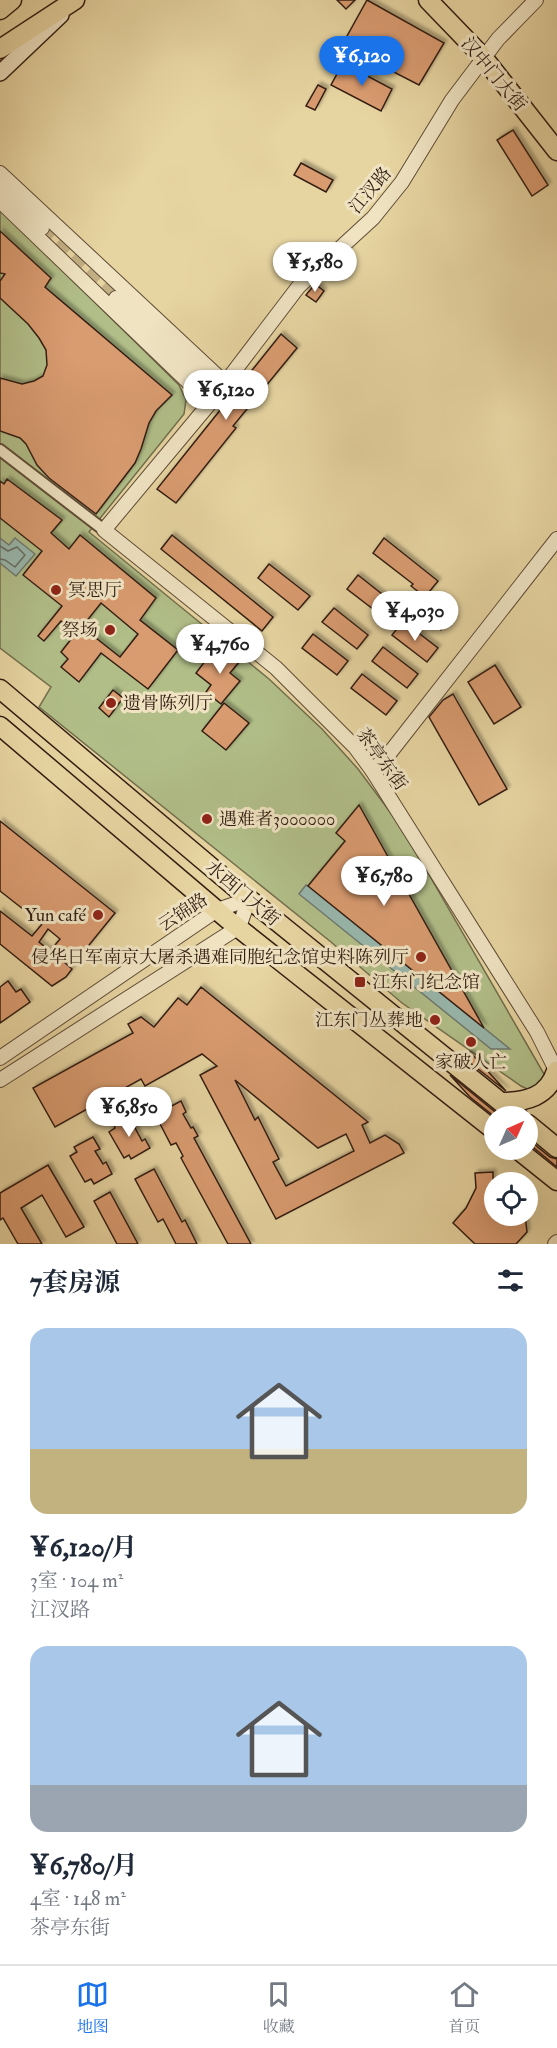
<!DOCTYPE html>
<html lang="zh">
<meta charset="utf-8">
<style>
:root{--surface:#fff;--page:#f2f2f3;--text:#1f2937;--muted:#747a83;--line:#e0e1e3;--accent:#1a73e8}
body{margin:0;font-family:"IM FELL Double Pica","Noto Serif SC",serif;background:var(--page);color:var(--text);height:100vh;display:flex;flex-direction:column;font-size:22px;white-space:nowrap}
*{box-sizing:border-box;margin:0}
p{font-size:20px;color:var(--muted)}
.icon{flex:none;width:33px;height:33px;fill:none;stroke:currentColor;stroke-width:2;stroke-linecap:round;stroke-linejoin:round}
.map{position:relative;height:1244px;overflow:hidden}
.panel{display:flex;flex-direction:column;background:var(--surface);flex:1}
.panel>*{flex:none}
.needle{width:39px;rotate:45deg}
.buttons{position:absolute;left:484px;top:1106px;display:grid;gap:12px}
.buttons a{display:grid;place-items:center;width:54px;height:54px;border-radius:50%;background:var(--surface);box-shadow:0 6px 24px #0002;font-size:30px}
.price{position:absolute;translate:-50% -51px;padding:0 14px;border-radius:21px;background:#fff;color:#222;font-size:20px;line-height:39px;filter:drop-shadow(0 2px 3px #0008)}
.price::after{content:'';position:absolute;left:50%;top:36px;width:18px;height:14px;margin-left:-9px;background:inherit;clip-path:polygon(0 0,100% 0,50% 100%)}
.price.selected{background:var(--accent);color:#fff}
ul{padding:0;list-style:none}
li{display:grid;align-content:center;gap:12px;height:318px;padding:0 30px}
li span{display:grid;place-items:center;height:186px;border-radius:18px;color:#555}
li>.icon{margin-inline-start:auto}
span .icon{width:108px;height:108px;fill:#fffc;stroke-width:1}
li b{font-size:26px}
h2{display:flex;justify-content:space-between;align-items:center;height:72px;padding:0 30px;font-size:26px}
.tabs{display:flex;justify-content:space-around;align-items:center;height:84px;border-top:2px solid var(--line);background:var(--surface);font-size:16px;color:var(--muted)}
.tabs a{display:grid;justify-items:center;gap:3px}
.tabs .selected{color:var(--accent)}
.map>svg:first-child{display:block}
.green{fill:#b1be88;stroke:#726e4d;stroke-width:1.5}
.water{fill:#98b7ad;stroke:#6f796f;stroke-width:1.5}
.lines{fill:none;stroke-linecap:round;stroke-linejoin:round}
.shore{stroke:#656a60;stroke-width:1.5}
.building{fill:#d99b6f;stroke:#321d12;stroke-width:1.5;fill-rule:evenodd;filter:url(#shadow)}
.tertiary-tunnel{stroke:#c2af84;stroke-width:14;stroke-dasharray:14 7;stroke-linecap:butt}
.minor-casing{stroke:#5f4b36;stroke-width:14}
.tertiary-casing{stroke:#5f4b36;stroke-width:16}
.secondary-casing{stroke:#321d12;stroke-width:18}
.primary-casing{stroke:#321d12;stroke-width:21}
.trunk-casing{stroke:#321d12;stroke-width:21}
.minor{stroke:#efe3c2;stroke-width:10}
.tertiary{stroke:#efe3c2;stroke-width:14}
.secondary{stroke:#efe3c2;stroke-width:15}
.primary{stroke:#e6d4a1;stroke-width:18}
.trunk{stroke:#e6d4a1;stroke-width:18}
.poi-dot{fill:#8f2418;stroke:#efe3c2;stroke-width:2}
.labels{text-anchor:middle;stroke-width:6;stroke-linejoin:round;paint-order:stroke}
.street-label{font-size:18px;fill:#321d12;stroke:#efe3c2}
.poi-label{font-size:18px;fill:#321d12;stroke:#efe3c2;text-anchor:start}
</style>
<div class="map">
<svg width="557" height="1244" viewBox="0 0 557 1244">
<defs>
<filter id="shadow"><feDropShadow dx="3" dy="-3" stdDeviation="1.5" flood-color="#0004"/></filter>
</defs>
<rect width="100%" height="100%" fill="#e6d4a1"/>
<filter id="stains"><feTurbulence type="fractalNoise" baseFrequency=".00333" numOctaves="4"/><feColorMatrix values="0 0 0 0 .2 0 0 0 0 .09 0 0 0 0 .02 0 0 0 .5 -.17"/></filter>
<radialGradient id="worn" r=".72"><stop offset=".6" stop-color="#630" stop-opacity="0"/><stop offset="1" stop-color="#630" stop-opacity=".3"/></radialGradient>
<path class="green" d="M0,209L179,385L186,400L184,414L89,532L269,679L322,729L358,769L402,828L544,1074L543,1083L529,1090L521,1086L402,1003L331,942L39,707L51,687L0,648Z"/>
<g class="water">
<path d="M0,538L9,545L15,538L35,554L16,576L0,563Z"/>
<path d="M306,885L308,886L510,1049H491L299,894Z"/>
</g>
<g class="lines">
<path class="shore" d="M0,546L8,551L17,547L25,555L15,567L5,560L0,559"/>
</g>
<g class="building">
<path d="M337,0H355L346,9Z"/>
<path d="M367,0L444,43L419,85L351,50L345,61L336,56Z"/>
<path d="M343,63L392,89L381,111L331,85Z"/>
<path d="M318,85L326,89L315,110L306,106Z"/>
<path d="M513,130L548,185L532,196L497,140Z"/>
<path d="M301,163L333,180L326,192L294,175Z"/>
<path d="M0,231L51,278L45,287L172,395L156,411L149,423L141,449L135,463L96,514L49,478L37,465L26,444L20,438L0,431V378L22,384L34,381L43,376L47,365L46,350L39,338L28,324L0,298V281L5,274L0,273Z"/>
<path d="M315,284L324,291L316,302L306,295Z"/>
<path d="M281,334L297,348L233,426L236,428L176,503L157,489Z"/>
<path d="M7,479L62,520L51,533L69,549L80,535L156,598L140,620L178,650L148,689L101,653L79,682L61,667L68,659L61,652L76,633L61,621L44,641L38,636L62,606L23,575L42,551L0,518V481L4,484ZM101,603L138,634L120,657L82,627Z"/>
<path d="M172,535L273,617L262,631L161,549Z"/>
<path d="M384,538L438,581L425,597L411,586L413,584L373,553Z"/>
<path d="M269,564L310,596L298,610L258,578Z"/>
<path d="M358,575L392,602L382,616L347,589Z"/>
<path d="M433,603L451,617L441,630L422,616Z"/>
<path d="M334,608L368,635L357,649L322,622Z"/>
<path d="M403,621L438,648L427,662L392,635Z"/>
<path d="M313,634L348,661L337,675L302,648Z"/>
<path d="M383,647L418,674L407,688L372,661Z"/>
<path d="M223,648L240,661L230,673L240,681L221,704L206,692L211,685L196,673L209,656L214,660Z"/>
<path d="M495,665L521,707L494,724L468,682Z"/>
<path d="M362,674L397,701L386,715L351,688Z"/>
<path d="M113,690L123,698L109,717L99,708Z"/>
<path d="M453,694L507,789L479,805L429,717L443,700Z"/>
<path d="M224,703L249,723L226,750L202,731Z"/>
<path d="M359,805L484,1028L308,886L345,841L336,833Z"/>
<path d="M0,821L115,913L81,955L74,950L64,962L72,969L66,977L52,986L0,944V911L32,936L42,924L0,891ZM48,929L60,939L50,951L39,942Z"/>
<path d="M8,981L16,992L21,989L30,1002L0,1023V987Z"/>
<path d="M201,987L368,1122L362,1125L370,1143L385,1135L399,1144L404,1153L276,1219L200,1075L217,1066L202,1054L145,1086L141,1079L55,1127L33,1088L133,1033L128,1024L141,1017L154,1027L178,998L187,1005ZM235,1080L318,1148L346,1134L354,1151L286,1186L273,1162L279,1159L258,1117L255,1120Z"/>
<path d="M470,1052L506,1091L464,1058Z"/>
<path d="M450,1075L500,1116L495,1117L470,1097Z"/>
<path d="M181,1101L186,1112L183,1114L191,1128L193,1127L198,1136L194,1138L251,1244H228L181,1158L183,1156L176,1143L171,1145L157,1118L162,1116L160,1112Z"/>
<path d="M133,1114L138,1124L134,1126L142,1141L145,1139L150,1148L131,1159L129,1155L124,1158L109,1132L115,1128L114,1125Z"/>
<path d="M93,1137L100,1149L95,1151L103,1164L106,1162L112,1174L94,1184L91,1179L85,1182L70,1156L77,1152L74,1147Z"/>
<path d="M528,1139L550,1157L557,1159V1167L528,1143Z"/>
<path d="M48,1165L84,1227L66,1237L42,1195L21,1208L42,1244H18L3,1218L0,1220V1193Z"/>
<path d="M154,1169L182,1222L185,1220L197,1244H176L163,1219L158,1222L135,1179Z"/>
<path d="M493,1172V1180L495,1182V1215H525L527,1232L516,1244H475L453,1223L466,1208L476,1188L475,1173Z"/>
<path d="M110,1192L138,1244H117L94,1201Z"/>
</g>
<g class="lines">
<path class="tertiary-tunnel" d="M42,228L116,298"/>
<defs>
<path id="minor" d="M0,450L104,530"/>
<g id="tertiary">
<path d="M536,0L498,39L452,100L402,182L373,218L299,286L210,403L104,530L276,668L355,747L372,770L537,1032L557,1072"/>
<path d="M0,173L225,383"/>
<path d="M0,187L42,228"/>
<path d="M0,201L210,403"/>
<path d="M116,298L217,393"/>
<path d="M372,770L385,759L557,539"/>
<path d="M0,1058L217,910L249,899"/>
<path d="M0,1080L239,927L249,899"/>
<path d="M555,1244L557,1242"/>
</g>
<path id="secondary" d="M0,73L61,15"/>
<g id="primary">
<path d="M428,0L483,57L557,151"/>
<path d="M0,689L249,899L518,1116"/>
<path d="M0,726L226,918L495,1131"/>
<path d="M501,1102C526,1102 548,1097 556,1071"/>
<path d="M528,1124L557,1148"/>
<path d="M517,1149L557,1181"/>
</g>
<g id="trunk">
<path d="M0,10L12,0"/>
<path d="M0,49L75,0"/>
</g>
</defs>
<use href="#minor" class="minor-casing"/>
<use href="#tertiary" class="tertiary-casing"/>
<use href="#secondary" class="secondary-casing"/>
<use href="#primary" class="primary-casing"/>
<use href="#trunk" class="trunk-casing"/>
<use href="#minor" class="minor"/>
<use href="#tertiary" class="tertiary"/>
<use href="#secondary" class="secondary"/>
<use href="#primary" class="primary"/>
<use href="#trunk" class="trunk"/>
</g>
<g class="poi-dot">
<circle cx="56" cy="590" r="6"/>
<circle cx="110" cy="630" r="6"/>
<circle cx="111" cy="703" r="6"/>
<circle cx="207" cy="819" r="6"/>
<circle cx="98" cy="915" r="6"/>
<circle cx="421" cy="957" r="6"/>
<rect x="354" y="976" width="12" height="12" rx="3"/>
<circle cx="435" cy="1020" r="6"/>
<circle cx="471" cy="1042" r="6"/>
</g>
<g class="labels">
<g class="street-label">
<text transform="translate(494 74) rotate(50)" y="6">汉中门大街</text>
<text transform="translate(370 190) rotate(-50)" y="6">江汊路</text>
<text transform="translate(382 759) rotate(54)" y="6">茶亭东街</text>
<text transform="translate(243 893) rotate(40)" y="6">水西门大街</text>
<text transform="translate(183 912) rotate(-33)" y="6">云锦路</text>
</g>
<g class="poi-label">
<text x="68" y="596">冥思厅</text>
<text x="98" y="636" text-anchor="end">祭场</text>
<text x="123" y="709">遗骨陈列厅</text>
<text x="219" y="825">遇难者3000000</text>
<text x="86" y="921" text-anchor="end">Yun café</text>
<text x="409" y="963" text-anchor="end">侵华日军南京大屠杀遇难同胞纪念馆史料陈列厅</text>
<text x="372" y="988">江东门纪念馆</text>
<text x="423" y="1026" text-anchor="end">江东门丛葬地</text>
<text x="471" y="1068" text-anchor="middle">家破人亡</text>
</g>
</g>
<rect width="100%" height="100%" filter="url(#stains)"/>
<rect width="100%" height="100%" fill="url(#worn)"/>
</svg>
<div class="buttons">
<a><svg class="needle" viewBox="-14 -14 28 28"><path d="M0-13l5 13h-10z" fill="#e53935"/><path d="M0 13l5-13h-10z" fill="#747a83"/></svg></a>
<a><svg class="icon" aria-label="locate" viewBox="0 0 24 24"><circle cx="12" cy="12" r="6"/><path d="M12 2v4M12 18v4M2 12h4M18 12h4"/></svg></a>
</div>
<b class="price selected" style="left:362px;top:87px">¥6,120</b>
<b class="price" style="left:315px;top:293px">¥5,580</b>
<b class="price" style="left:226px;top:421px">¥6,120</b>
<b class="price" style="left:415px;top:642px">¥4,030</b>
<b class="price" style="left:220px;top:675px">¥4,760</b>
<b class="price" style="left:384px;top:907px">¥6,780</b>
<b class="price" style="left:129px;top:1138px">¥6,850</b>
</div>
<section class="panel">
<h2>7套房源<svg class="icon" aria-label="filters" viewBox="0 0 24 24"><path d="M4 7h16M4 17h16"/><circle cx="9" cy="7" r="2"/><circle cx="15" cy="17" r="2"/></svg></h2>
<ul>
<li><span style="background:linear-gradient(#a9c7e8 65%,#c2b280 0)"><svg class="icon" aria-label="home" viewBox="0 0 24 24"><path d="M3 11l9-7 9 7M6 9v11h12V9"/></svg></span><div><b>¥6,120/月</b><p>3室 · 104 m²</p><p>江汊路</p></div></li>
<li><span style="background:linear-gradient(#a9c7e8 75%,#9aa5b1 0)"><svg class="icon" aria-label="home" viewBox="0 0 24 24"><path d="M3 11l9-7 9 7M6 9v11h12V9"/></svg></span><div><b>¥6,780/月</b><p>4室 · 148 m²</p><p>茶亭东街</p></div></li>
</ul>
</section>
<nav class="tabs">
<a class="selected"><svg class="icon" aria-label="map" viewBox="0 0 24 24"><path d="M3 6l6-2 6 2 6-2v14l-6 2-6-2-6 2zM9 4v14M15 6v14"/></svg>地图</a>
<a><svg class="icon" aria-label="saved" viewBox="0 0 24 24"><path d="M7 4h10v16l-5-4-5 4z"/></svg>收藏</a>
<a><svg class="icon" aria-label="home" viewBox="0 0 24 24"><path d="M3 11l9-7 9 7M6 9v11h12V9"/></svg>首页</a>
</nav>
